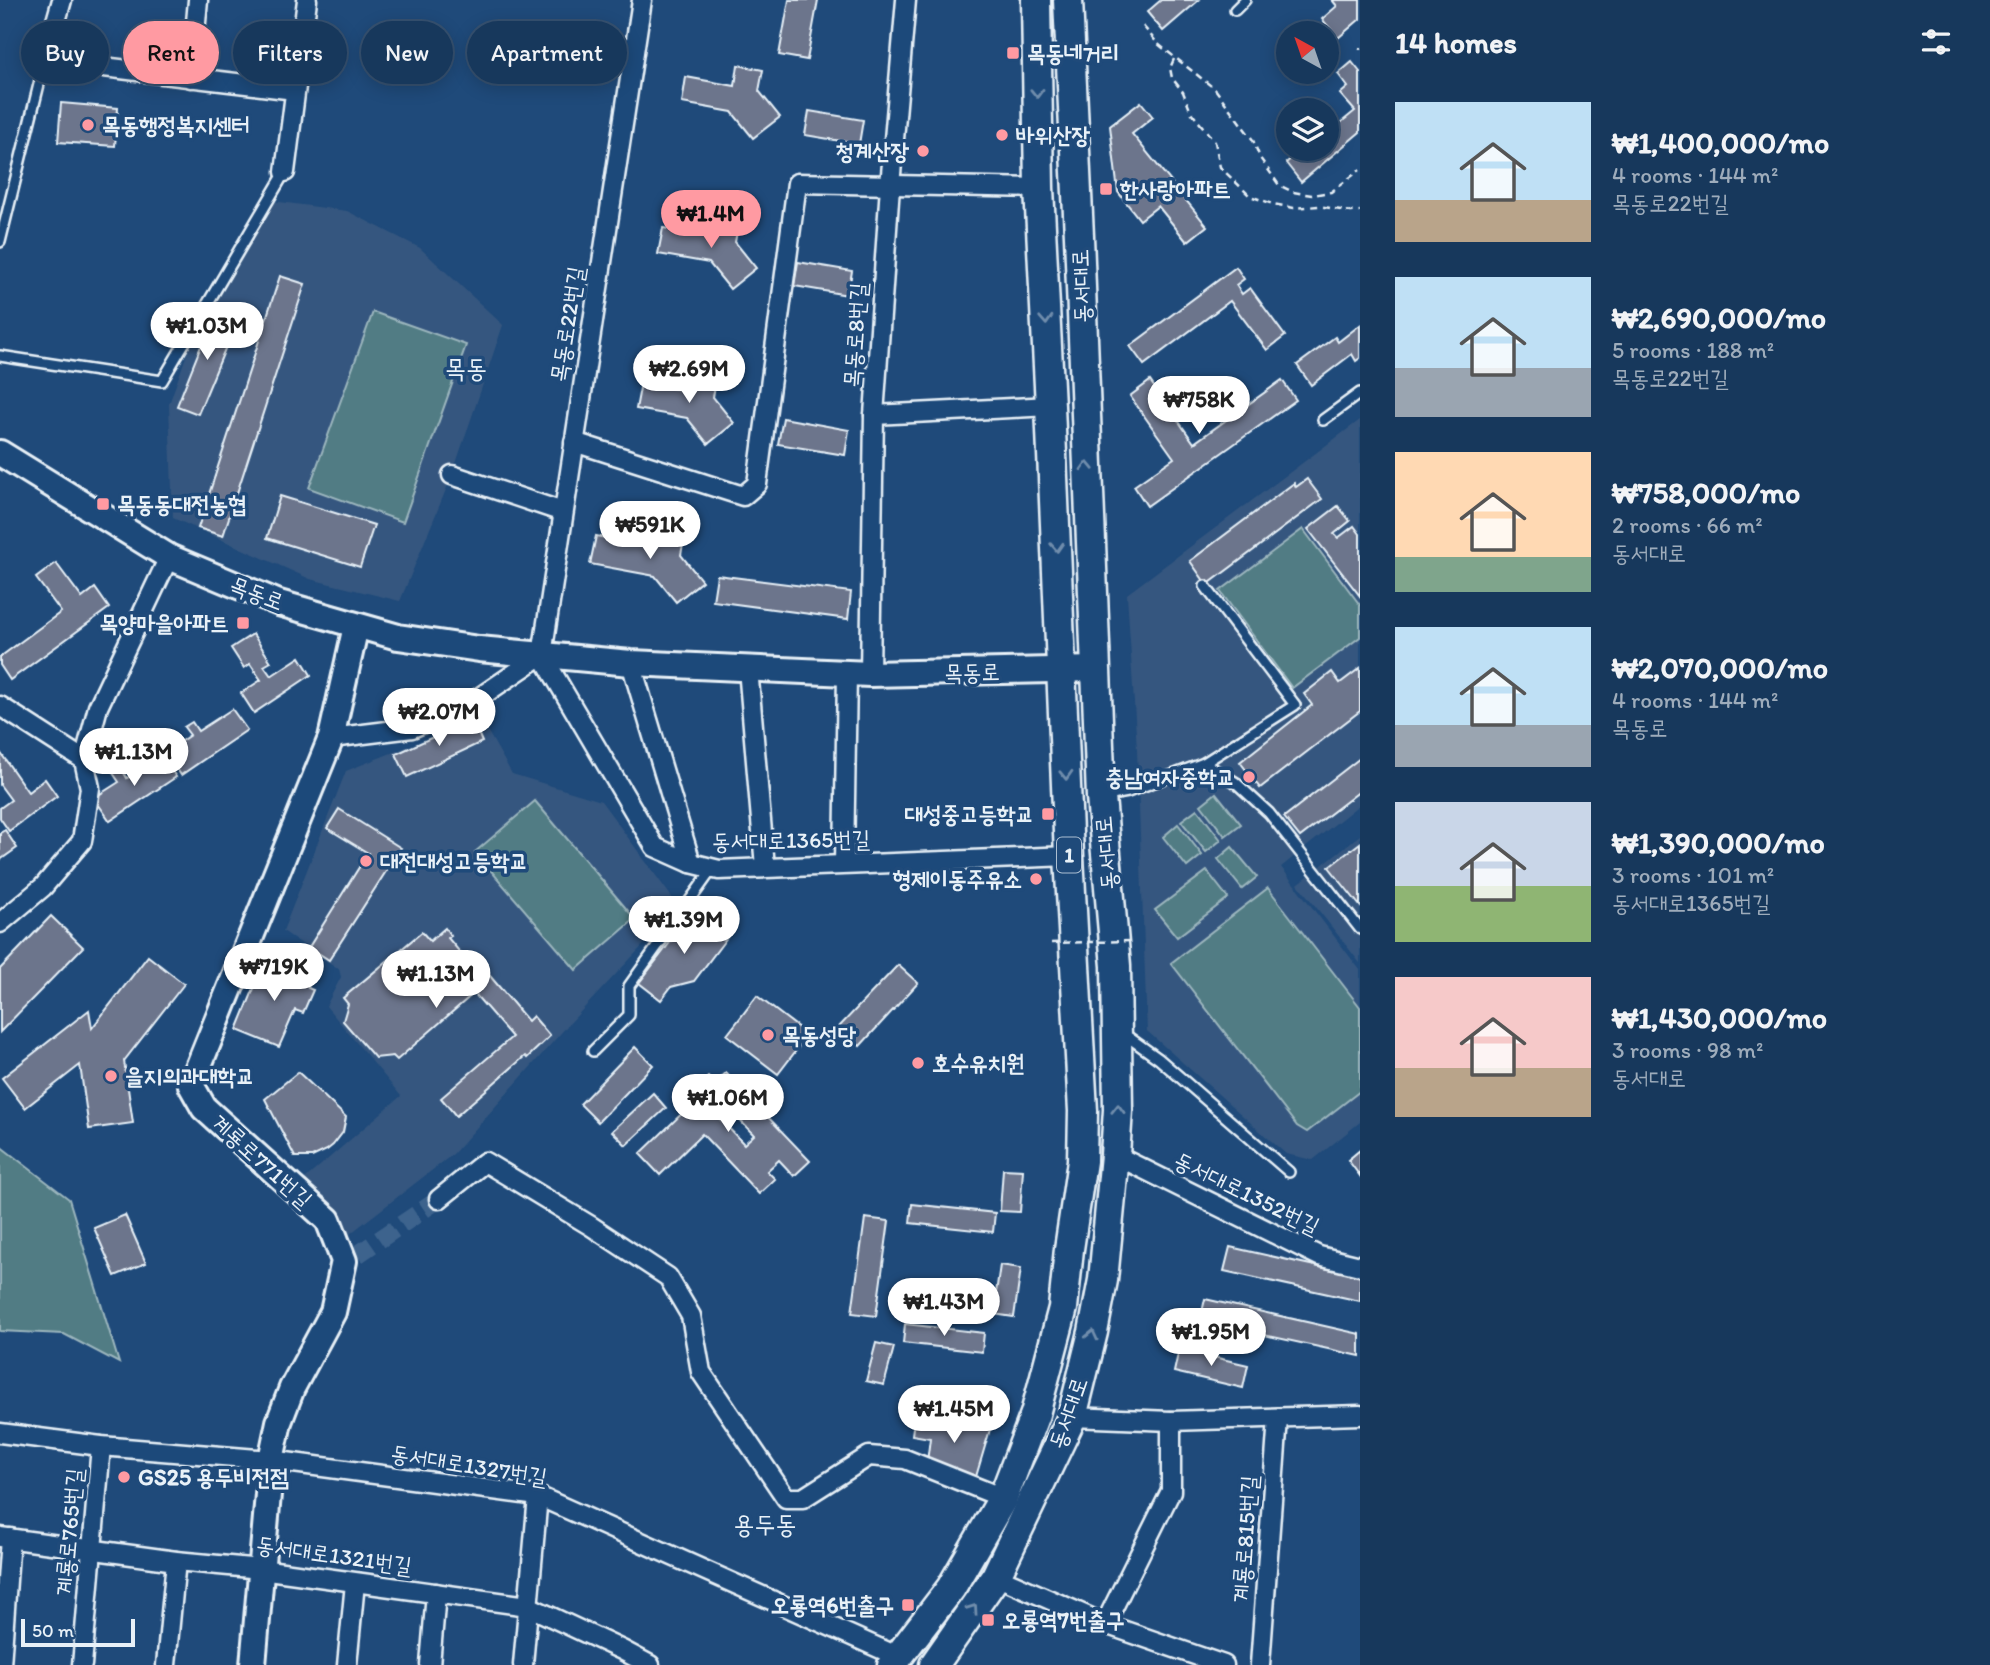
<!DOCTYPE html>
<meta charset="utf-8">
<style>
:root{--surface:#17385c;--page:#244365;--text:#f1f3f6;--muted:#9eacbb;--line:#365272;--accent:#ff9aa2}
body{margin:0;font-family:Itim,"Poor Story",sans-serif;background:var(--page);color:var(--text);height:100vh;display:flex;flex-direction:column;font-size:26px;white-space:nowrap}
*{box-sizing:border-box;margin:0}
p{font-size:23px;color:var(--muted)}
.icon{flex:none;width:38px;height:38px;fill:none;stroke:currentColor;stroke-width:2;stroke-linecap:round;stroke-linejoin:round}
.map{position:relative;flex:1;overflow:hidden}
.details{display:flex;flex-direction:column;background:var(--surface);width:630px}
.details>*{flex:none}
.banner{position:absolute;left:21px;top:21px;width:665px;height:63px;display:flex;gap:14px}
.needle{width:46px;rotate:320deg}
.controls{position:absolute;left:1276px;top:21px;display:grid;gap:14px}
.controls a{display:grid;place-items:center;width:63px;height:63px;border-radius:50%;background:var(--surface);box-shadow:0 4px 18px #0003,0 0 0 2px var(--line);font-size:35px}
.scale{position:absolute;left:21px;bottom:18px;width:114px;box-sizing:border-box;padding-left:7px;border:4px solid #e8f1f8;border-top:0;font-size:19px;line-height:24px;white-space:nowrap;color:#e8f1f8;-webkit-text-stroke:5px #1f4a7a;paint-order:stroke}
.price{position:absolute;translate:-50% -60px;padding:0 16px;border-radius:24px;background:#fff;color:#222;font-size:23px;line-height:46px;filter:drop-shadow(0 2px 4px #0008)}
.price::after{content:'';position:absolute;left:50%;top:42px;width:21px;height:16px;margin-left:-10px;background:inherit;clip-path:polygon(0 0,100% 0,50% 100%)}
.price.on{background:var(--accent);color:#111}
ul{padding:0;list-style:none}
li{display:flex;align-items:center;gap:21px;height:175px;padding:0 35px}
li span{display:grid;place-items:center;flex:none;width:196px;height:140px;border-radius:0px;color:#555}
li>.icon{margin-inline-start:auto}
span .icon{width:84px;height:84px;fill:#fffc;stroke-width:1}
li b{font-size:30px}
h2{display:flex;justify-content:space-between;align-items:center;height:84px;padding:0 35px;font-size:30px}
.pill{padding:0 24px;border-radius:32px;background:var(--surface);box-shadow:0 4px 18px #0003,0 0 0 2px var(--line);font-size:24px;line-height:63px}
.pill.on{background:var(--accent);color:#111}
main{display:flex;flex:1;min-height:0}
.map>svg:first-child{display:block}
.built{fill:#36577f}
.green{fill:#517c84;stroke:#9cb6be;stroke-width:2}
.building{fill:#6c758c;stroke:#e8f1f8;stroke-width:2;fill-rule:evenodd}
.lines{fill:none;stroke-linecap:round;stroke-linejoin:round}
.street-tunnel{stroke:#3d638d;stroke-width:18;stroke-dasharray:18 9;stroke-linecap:butt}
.lane-casing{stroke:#e8f1f8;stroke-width:14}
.street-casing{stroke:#e8f1f8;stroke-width:23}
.secondary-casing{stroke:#e8f1f8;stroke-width:30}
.primary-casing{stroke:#e8f1f8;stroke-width:33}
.path{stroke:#e8f1f8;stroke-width:2.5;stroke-dasharray:7 5;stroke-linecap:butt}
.lane{stroke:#1f4a7a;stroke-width:9}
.street{stroke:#1f4a7a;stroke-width:18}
.secondary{stroke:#1f4a7a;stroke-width:24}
.primary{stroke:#1f4a7a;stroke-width:28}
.path-bridge{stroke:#e8f1f8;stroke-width:2.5;stroke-dasharray:7 5;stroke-linecap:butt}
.oneway{stroke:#6f8dac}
.poi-dot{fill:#ff9aa2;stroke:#1f4a7a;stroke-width:2.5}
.labels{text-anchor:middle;stroke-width:7;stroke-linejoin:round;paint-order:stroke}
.shield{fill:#1f4a7a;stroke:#acbfd2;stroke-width:2}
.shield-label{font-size:21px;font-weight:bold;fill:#e8f1f8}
.poi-label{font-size:23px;font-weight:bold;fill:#e8f1f8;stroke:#1f4a7a;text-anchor:start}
.street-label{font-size:23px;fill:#e8f1f8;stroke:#1f4a7a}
.quarter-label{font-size:26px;fill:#e8f1f8;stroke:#1f4a7a}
</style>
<main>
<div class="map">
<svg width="1360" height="1665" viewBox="0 0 1360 1665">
<rect width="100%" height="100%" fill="#1f4a7a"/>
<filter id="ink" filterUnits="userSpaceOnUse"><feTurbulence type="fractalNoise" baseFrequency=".0143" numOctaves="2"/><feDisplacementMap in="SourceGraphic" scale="14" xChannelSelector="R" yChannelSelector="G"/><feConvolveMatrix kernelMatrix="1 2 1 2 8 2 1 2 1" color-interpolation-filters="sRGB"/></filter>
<g filter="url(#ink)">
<g class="built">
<path d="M272,201L347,211L420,248L503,325L452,475L400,601L310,579L173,518L169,404L213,281Z"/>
<path d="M1360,420V804L1281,867L1360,970V1122L1313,1160L1286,1154L1147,1031L1137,749L1127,594Z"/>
<path d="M480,718L512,774L601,801L679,907L568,1025L453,1154L347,1236L299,1184L401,1096L326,1006L341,977L339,969L283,931L346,771Z"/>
<path d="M1360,835V963L1298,884Z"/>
</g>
<g class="green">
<path d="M373,312L466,345L403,522L309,488Z"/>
<path d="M1303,529L1360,605V637L1292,688L1220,591Z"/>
<path d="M1216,793L1241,824L1225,836L1201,805Z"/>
<path d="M535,801L635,919L576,970L475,852Z"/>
<path d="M1197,809L1221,840L1206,852L1181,821Z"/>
<path d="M1178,824L1202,855L1187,867L1163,837Z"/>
<path d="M1232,847L1257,877L1242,889L1218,859Z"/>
<path d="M1207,871L1228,898L1177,937L1155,910Z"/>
<path d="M1268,888L1360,1007V1091L1307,1132L1297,1126L1171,963Z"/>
<path d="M0,1146L69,1199L119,1363L64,1334L0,1331Z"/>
</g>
<g class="building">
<path d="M789,0H818L807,60L779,55Z"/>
<path d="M1161,0H1199L1163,31L1147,12Z"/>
<path d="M1332,0H1360V19L1338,38L1322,19L1337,6Z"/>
<path d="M1352,62L1360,72V132L1301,182L1286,163L1302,149H1326V128L1336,120L1339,124L1355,111L1340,94L1348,87L1338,74Z"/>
<path d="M738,65L763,70L759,91L780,117L753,138L732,112L682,103L686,77L735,86Z"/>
<path d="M1141,102L1153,117L1132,134L1207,226L1187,242L1158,206L1140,220L1118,192L1110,126Z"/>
<path d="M61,103L118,108L115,146L58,142Z"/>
<path d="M809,111L863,120L859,144L805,135Z"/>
<path d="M715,216L739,221L735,242L756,268L730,289L709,263L658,254L663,228L711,236Z"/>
<path d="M798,262L852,271L848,295L794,286Z"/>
<path d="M1236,267L1244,279L1236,285L1242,294L1250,288L1285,336L1267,350L1230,301L1144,365L1130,346Z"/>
<path d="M280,276L305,284L223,536L198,528Z"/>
<path d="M215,311L237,320L198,414L177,406Z"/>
<path d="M1360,325V358L1356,361L1352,354L1311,385L1297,365L1335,337L1338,342Z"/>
<path d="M693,371L717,375L713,397L734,423L708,444L687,418L636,409L641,383L689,391Z"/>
<path d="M1282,380L1296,400L1147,506L1134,486L1174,458L1130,396L1150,381L1194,443Z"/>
<path d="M783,418L849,430L845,455L778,444Z"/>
<path d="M1307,479L1322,499L1207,585L1190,561L1294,483L1296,487Z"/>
<path d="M280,496L374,525L360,567L267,538Z"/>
<path d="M1338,506L1350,521L1334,534L1338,538L1354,526L1360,534V596L1308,529Z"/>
<path d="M660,528L685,533L681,555L702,581L676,602L655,576L590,564L596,536L656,548Z"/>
<path d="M56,563L82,598L95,588L109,608L10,680L0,665V657L61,612L36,578Z"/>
<path d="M717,575L851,592L848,619L713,601Z"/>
<path d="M253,634L271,662L264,666L271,676L300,657L311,675L254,713L241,693L261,680L250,664L244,668L231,648Z"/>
<path d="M1360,668V711L1260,788L1240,762L1312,705L1304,694L1332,672L1340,683Z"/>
<path d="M232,709L247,730L181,775L165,752L190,735L184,727L192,722L198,731Z"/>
<path d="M472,719L482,742L407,777L396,754Z"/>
<path d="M0,752L28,792L45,779L57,796L9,831L0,818V808L11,800L0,785Z"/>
<path d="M161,755L176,777L110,821L94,798L119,782L113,773L121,768L127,778Z"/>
<path d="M1360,758V791L1300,837L1284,817Z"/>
<path d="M339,809L401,848L329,960L309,947L368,853L327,828Z"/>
<path d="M5,830L17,848L0,860V833Z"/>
<path d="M1360,843V906L1329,867Z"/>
<path d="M695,910L728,936L694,981L671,987L661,1000L639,983Z"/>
<path d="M51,916L83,947L0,1032V969Z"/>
<path d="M445,928L451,936L448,938L473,968L479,963L528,1021L533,1016L550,1036L527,1058L525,1056L456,1116L441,1098L512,1037L474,993L397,1060L393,1056L375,1058L343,1021L348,1004L343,998L422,932L430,941Z"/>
<path d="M148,956L184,984L124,1061L133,1123L89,1129L80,1065L25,1108L2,1078L89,1010L92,1028Z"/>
<path d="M266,959L292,969L290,974L310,982L308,988L313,990L303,1013L295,1010L279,1047L237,1030Z"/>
<path d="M898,965L918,983L860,1046L839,1027Z"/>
<path d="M757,996L808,1035L778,1074L727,1035Z"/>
<path d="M635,1047L653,1065L598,1122L580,1104Z"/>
<path d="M298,1072L346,1117L343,1132L333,1145L327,1150L312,1157H295L265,1099Z"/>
<path d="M726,1073L810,1161L794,1176L779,1160L767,1171L775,1179L759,1194L702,1134L660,1175L640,1154L695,1101L689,1095L708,1077L715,1083ZM728,1108L754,1135L744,1144L718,1117Z"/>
<path d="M653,1093L666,1108L626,1145L612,1131Z"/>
<path d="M1360,1150V1176L1348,1160Z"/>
<path d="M1003,1169L1023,1170L1020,1212L1000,1211Z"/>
<path d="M912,1204L995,1213L993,1232L910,1223Z"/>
<path d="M125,1215L146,1263L115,1276L94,1228Z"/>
<path d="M865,1218L889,1221L876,1316L852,1313Z"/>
<path d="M1230,1247L1360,1276V1301L1224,1271Z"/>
<path d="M1000,1265L1021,1268L1014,1317L993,1314Z"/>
<path d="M1205,1299L1360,1334V1356L1200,1321Z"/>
<path d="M905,1324L984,1333L982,1352L903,1343Z"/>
<path d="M876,1343L894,1347L884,1385L866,1381Z"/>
<path d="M1179,1349L1248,1365L1243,1388L1174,1372Z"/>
<path d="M914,1420L991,1426L975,1480L927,1462L930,1438L912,1435Z"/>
</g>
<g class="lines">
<path class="street-tunnel" d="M357,1255L439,1199"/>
<defs>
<g id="lane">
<path d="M1235,10L1245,0"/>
<path d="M0,242L45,60"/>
<path d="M0,356L162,381L285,172"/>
<path d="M1323,420L1360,393"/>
<path d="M1204,763L1295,705L1205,586"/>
<path d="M1106,796L1128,792L1204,763L1235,782L1269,813L1360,929"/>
<path d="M1124,1034L1159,1059L1289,1172"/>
<path d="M593,1051L629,1015V986L713,868"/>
</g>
<g id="street">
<path d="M62,0L45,60L295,90"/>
<path d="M191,78L198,0"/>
<path d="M285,172L307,0"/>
<path d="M874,415L1050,406"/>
<path d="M574,442L743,496L757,484L797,183L1039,188"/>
<path d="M452,475L563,512"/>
<path d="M542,655L642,0"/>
<path d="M542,655L655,847L691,863L719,870L1069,856"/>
<path d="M631,663L691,863"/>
<path d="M748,668L765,867"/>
<path d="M870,674L874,415L890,186L906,0"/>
<path d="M0,706L84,760"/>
<path d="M331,738L412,728L474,701L542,655"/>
<path d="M844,864L847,673"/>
<path d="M0,923L43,887L82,841L90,788L84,760L98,707L169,557"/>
<path d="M1115,1155L1319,1256L1360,1266"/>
<path d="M439,1199L485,1162L591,1226L668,1277L691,1316L701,1372L786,1498H803L869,1456L905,1459L1003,1498"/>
<path d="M1072,1417L1171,1421L1360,1415"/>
<path d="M0,1433L101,1446L271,1460L538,1496L899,1657"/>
<path d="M0,1537L176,1561L261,1569L528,1606L622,1650L650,1665"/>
<path d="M996,1576L1105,1624L1224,1665"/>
<path d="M1105,1624L1171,1491V1421"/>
<path d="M1,1665L10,1538"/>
<path d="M82,1665L101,1446"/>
<path d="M166,1665L176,1561"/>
<path d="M347,1665L355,1583"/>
<path d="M430,1665L436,1593"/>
<path d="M523,1665L538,1496"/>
<path d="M1260,1665L1278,1418"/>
</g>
<g id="secondary">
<path d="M0,453L169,557L279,603L398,637L479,649L631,663L870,674L1096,669"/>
<path d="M253,1665L271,1460L279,1422L292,1388L333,1312L344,1261L328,1220L204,1108L191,1085L331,738L356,626"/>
</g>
<g id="primary">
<path d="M892,1665L951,1588L1003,1498L1035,1414L1063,1308L1069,1249L1082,1161L1083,1111L1069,856L1050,406L1039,188L1036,0"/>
<path d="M934,1665L996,1576L1072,1417L1093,1332L1103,1280L1115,1155L1118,1110L1116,966L1101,797L1079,236L1068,0"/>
</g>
</defs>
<use href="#lane" class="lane-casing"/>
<use href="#street" class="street-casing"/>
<use href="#secondary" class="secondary-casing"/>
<use href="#primary" class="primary-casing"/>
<g class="path">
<path d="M1143,26L1158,44L1215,89L1253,140L1260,158L1279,185L1293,192L1312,195L1331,192L1360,170"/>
<path d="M1360,48V50"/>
<path d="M1174,59L1170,68L1172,78L1183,92L1191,112L1215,142L1220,167L1250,196L1273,204L1294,208L1319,206L1351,212L1360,211"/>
</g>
<use href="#lane" class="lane"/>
<use href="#street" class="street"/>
<use href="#secondary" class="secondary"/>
<use href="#primary" class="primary"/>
<path class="path-bridge" d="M1051,943L1131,941"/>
</g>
<defs><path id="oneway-chevron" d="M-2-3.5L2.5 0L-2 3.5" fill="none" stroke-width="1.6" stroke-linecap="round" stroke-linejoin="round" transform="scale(1.75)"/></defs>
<g class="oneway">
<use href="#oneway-chevron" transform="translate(1037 93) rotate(89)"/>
<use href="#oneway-chevron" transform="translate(1046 320) rotate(87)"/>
<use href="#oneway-chevron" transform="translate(1087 466) rotate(-92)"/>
<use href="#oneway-chevron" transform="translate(1057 547) rotate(87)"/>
<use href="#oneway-chevron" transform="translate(1066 775) rotate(88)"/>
<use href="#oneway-chevron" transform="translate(1118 1109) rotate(-89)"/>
<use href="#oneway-chevron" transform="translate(1092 1335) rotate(-77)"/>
<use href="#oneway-chevron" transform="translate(973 1609) rotate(-55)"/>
</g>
</g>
<g class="poi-dot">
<rect x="1006" y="46" width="14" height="14" rx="3.5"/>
<circle cx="88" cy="125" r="7"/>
<circle cx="1002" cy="135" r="7"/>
<circle cx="923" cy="151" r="7"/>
<rect x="1099" y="182" width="14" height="14" rx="3.5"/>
<rect x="96" y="497" width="14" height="14" rx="3.5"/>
<rect x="236" y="616" width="14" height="14" rx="3.5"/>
<circle cx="1249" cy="777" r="7"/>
<rect x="1041" y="807" width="14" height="14" rx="3.5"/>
<circle cx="366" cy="861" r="7"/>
<circle cx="1036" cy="879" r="7"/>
<circle cx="768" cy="1035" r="7"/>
<circle cx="918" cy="1063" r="7"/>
<circle cx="111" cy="1076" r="7"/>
<circle cx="124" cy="1477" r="7"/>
<rect x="901" y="1598" width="14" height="14" rx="3.5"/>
<rect x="981" y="1613" width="14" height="14" rx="3.5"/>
</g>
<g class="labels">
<rect class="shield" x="1057" y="837.5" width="24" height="35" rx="5"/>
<g class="shield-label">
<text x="1069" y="862">1</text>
</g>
<g class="poi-label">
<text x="1027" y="61">목동네거리</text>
<text x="102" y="133">목동행정복지센터</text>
<text x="1016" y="143">바위산장</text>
<text x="909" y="159" text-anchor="end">청계산장</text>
<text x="1120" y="197">한사랑아파트</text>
<text x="117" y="512">목동동대전농협</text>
<text x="229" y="631" text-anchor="end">목양마을아파트</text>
<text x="1235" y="785" text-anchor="end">충남여자중학교</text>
<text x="1034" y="822" text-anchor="end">대성중고등학교</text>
<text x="380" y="869">대전대성고등학교</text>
<text x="1022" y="887" text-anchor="end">형제이동주유소</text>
<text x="782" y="1043">목동성당</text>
<text x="932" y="1071">호수유치원</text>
<text x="125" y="1084">을지의과대학교</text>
<text x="138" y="1485">GS25 용두비전점</text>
<text x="894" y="1613" text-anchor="end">오룡역6번출구</text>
<text x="1002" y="1628">오룡역7번출구</text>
</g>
<g class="street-label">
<text transform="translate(1081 286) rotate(-92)" y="8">동서대로</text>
<text transform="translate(567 324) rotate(-81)" y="8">목동로22번길</text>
<text transform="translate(855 335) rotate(-86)" y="8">목동로8번길</text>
<text transform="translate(257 593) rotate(21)" y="8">목동로</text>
<text transform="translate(972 672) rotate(-1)" y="8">목동로</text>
<text transform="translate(791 840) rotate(-1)" y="8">동서대로1365번길</text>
<text transform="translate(1106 853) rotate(-95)" y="8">동서대로</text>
<text transform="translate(262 1161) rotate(42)" y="8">계룡로771번길</text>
<text transform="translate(1247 1193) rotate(26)" y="8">동서대로1352번길</text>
<text transform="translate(1068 1413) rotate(-71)" y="8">동서대로</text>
<text transform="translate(469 1465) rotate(9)" y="8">동서대로1327번길</text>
<text transform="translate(69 1532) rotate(-85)" y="8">계룡로765번길</text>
<text transform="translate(1245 1539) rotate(-86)" y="8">계룡로815번길</text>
<text transform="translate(334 1555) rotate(8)" y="8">동서대로1321번길</text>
</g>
<g class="quarter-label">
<text x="466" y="377">목동</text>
<text x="765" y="1533">용두동</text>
</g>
</g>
</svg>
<div class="controls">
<a><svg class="needle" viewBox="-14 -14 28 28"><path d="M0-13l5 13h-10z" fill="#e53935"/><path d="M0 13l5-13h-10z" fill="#9eacbb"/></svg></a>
<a><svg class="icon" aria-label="layers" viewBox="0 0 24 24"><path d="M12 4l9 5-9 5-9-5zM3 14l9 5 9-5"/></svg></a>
</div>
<div class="scale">50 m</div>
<b class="price on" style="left:711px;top:250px">₩1.4M</b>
<b class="price" style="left:207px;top:362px">₩1.03M</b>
<b class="price" style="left:689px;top:405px">₩2.69M</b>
<b class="price" style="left:1199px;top:436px">₩758K</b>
<b class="price" style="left:650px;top:561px">₩591K</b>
<b class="price" style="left:439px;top:748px">₩2.07M</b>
<b class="price" style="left:134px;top:788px">₩1.13M</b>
<b class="price" style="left:684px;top:956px">₩1.39M</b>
<b class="price" style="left:274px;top:1003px">₩719K</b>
<b class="price" style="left:436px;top:1010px">₩1.13M</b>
<b class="price" style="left:728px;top:1134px">₩1.06M</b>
<b class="price" style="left:944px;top:1338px">₩1.43M</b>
<b class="price" style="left:1211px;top:1368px">₩1.95M</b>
<b class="price" style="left:954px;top:1445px">₩1.45M</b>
<div class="banner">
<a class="pill">Buy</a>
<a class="pill on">Rent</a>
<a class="pill">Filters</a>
<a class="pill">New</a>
<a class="pill">Apartment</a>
</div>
</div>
<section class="details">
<h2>14 homes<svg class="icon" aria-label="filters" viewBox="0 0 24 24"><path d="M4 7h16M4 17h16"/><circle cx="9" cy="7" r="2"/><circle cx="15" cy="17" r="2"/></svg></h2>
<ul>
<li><span style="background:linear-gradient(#bfe0f5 70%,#b9a48a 0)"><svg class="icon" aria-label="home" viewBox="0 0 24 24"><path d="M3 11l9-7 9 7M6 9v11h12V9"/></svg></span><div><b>₩1,400,000/mo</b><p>4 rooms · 144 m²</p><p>목동로22번길</p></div></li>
<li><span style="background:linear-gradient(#bfe0f5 65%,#9aa5b1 0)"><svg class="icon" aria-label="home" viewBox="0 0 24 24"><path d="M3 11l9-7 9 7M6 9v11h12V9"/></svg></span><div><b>₩2,690,000/mo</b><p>5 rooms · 188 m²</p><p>목동로22번길</p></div></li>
<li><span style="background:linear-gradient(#ffd9b3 75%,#7fa58c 0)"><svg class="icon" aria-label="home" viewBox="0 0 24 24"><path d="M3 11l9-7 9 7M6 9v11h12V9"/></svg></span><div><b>₩758,000/mo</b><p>2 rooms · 66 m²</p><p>동서대로</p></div></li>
<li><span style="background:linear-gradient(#bfe0f5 70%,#9aa5b1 0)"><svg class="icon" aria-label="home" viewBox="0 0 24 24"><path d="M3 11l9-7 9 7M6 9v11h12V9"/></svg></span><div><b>₩2,070,000/mo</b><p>4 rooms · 144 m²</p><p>목동로</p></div></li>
<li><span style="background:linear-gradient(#c9d6e8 60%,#8fb573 0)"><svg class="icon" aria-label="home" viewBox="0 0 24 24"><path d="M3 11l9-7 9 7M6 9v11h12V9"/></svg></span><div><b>₩1,390,000/mo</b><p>3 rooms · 101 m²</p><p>동서대로1365번길</p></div></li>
<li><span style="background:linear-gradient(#f6c9c9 65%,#b9a48a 0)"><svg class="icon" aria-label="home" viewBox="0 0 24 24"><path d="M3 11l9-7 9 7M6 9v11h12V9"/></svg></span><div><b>₩1,430,000/mo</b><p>3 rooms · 98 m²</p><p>동서대로</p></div></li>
</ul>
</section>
</main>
